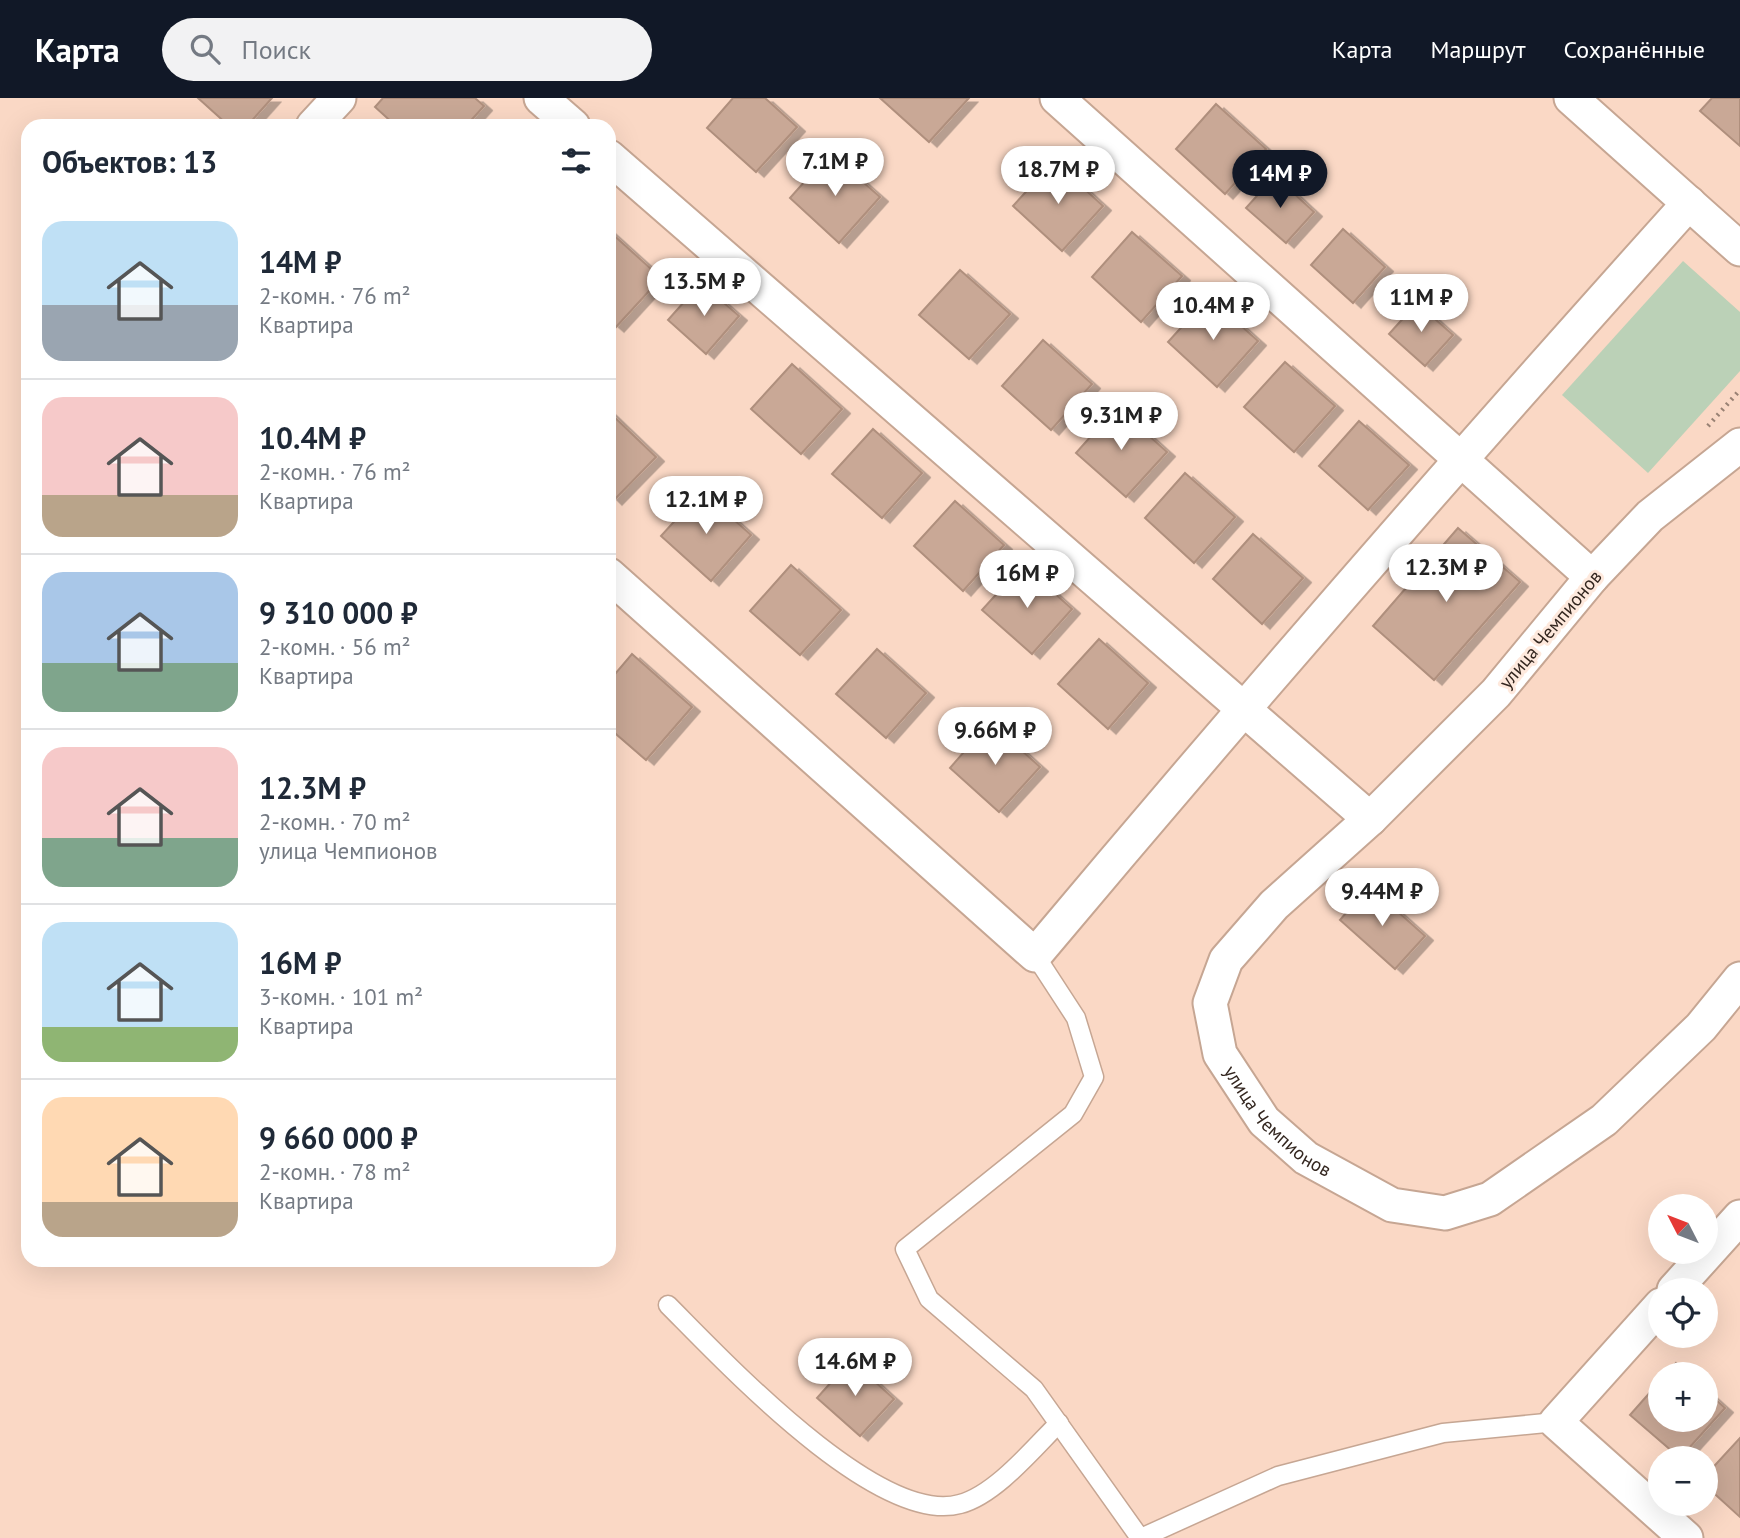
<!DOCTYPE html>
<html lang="ru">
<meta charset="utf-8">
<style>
:root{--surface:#fff;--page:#f2f2f3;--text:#1f2937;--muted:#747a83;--line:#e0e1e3;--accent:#111827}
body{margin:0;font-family:"PT Sans",sans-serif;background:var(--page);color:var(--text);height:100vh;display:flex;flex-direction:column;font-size:26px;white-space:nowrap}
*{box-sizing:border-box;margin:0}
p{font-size:23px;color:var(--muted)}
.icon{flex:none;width:38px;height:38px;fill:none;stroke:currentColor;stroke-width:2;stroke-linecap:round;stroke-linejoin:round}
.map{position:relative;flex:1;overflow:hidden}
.panel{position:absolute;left:21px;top:21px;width:595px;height:1148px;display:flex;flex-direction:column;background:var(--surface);border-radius:21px;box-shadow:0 7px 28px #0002}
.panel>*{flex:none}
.needle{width:46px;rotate:312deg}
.fabs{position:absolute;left:1648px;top:1096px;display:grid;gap:14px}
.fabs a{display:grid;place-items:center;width:70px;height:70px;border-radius:50%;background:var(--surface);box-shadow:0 7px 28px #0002;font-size:35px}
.price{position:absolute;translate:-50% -60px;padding:0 16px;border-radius:24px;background:#fff;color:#222;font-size:23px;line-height:46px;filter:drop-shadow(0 2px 4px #0008)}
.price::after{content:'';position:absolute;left:50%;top:42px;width:21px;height:16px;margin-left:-10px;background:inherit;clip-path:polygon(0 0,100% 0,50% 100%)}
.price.current{background:var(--accent);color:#fff}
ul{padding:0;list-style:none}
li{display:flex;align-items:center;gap:21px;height:175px;padding:0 21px}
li+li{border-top:2px solid var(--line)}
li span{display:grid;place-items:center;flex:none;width:196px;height:140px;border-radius:21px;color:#555}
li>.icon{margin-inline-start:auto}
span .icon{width:84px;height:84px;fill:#fffc;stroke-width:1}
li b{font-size:30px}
h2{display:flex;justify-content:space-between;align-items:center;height:84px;padding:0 21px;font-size:30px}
header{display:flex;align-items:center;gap:42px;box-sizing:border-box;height:98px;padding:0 35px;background:var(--accent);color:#fff}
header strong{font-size:33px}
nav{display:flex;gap:38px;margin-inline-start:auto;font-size:24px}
.search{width:490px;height:63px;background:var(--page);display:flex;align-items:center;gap:18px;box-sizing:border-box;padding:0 24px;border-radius:38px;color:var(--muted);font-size:26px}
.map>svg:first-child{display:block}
.green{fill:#bbd1b7}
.building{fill:#c9a896;stroke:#af8f7d;stroke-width:2;filter:url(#shadow)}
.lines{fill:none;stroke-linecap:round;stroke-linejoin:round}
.lane-casing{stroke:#c6a693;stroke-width:21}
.street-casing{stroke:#c6a693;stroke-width:37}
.path{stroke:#998274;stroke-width:4.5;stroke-dasharray:2 5;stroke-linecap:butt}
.lane{stroke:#fff;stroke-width:18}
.street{stroke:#fff;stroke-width:33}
.labels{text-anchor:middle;stroke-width:6;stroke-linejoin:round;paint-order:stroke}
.street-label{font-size:19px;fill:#33261f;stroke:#fee9dd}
</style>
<header>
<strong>Карта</strong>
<div class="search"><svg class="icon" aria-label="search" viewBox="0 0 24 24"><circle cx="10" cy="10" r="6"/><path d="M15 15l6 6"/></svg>Поиск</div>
<nav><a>Карта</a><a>Маршрут</a><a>Сохранённые</a></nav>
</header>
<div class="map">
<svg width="1740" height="1440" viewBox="0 0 1740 1440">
<defs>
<filter id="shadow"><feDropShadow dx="8" dy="4.5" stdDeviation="0" flood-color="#0004"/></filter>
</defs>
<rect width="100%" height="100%" fill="#fad8c5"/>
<path class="green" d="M1683,163L1740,214V273L1648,375L1562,297Z"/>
<g class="building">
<path d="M198,0H272L247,28H229Z"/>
<path d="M383,0H475L484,8L466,28H396L375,9Z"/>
<path d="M733,0H765L797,29L756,74L707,30Z"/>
<path d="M880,0H969L929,44Z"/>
<path d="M1712,0H1740V48L1700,13Z"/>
<path d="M1216,6L1266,51L1225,96L1176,51Z"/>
<path d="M830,55L880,99L839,145L790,100Z"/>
<path d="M1054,63L1103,108L1062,153L1013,108Z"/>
<path d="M1275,78L1314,114L1286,145L1246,110Z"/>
<path d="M1343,131L1385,169L1353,205L1311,167Z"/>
<path d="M609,133L661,180L616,229L609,223Z"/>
<path d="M1132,134L1182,178L1141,224L1092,179Z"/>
<path d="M960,172L1010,216L969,261L919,217Z"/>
<path d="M701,185L739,218L706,256L668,222Z"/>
<path d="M1209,199L1258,243L1217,289L1168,244Z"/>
<path d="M1417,205L1453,237L1425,268L1389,236Z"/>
<path d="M1043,242L1092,286L1051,332L1002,288Z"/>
<path d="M1285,264L1335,308L1294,354L1244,309Z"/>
<path d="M792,266L842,311L801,356L751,311Z"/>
<path d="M1117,309L1167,354L1126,399L1076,355Z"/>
<path d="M609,314L656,359L614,402L609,397Z"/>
<path d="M1359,323L1409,367L1368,412L1319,368Z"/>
<path d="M873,331L922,375L882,420L832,376Z"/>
<path d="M1185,375L1235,419L1194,465L1145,420Z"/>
<path d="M702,393L751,437L711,483L661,438Z"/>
<path d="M955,403L1004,447L963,493L914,448Z"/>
<path d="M1458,430L1520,484L1434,582L1373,528Z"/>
<path d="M1253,436L1303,480L1262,526L1213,481Z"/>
<path d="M791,467L841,512L800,557L750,513Z"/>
<path d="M1023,467L1072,511L1032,556L982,512Z"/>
<path d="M1099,541L1148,585L1108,631L1058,586Z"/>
<path d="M877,551L926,595L886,640L836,596Z"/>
<path d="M632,556L692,609L646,662L609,630V583Z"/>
<path d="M990,624L1040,669L999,714L950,670Z"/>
<path d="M1369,788L1425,838L1395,871L1340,822Z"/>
<path d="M851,1262L894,1301L860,1338L817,1300Z"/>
<path d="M1676,1265L1688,1276H1667Z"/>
<path d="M1661,1282V1321H1706V1293L1725,1310L1680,1360L1630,1317Z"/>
<path d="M1740,1340V1419L1706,1388V1377Z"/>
</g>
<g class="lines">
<defs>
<g id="lane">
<path d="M1035,857L1076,920L1094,979L1073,1016L905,1151L929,1201L1034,1291L1140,1440"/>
<path d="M668,1207C723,1262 878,1429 960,1406C995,1397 1033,1351 1059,1325"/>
<path d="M1141,1440L1278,1378L1443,1335L1556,1324"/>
</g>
<g id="street">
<path d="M541,0L573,28"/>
<path d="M1057,0L1592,479"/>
<path d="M1571,0L1740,151"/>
<path d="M313,28L339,0"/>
<path d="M609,59L1370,721"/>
<path id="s1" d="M1740,347L1650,418L1592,479L1496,595L1370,721L1274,807L1226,862L1210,905L1220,956L1264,1023L1306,1060L1392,1107L1445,1115L1490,1101L1604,1022L1701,929L1740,881"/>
<path d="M609,477L1035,857C1249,602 1467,352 1689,105"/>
<path d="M1674,1192L1740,1119"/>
<path d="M1661,1207L1556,1324L1686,1440"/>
</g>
</defs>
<use href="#lane" class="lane-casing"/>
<use href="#street" class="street-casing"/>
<path class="path" d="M1708,328L1740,292"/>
<use href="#lane" class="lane"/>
<use href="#street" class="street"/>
</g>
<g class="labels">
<g class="street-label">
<text transform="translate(1550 531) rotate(-50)" y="7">улица Чемпионов</text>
<text dy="7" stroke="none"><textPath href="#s1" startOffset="917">улица Чемпионов</textPath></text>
</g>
</g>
</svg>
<div class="fabs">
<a><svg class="needle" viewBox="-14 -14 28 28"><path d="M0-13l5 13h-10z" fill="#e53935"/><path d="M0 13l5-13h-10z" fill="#747a83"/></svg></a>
<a><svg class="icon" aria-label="locate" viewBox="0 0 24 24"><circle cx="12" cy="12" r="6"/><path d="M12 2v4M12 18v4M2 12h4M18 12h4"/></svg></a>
<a>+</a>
<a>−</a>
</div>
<b class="price" style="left:835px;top:100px">7.1M ₽</b>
<b class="price" style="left:1058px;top:108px">18.7M ₽</b>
<b class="price current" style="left:1280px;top:112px">14M ₽</b>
<b class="price" style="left:704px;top:220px">13.5M ₽</b>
<b class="price" style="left:1421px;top:236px">11M ₽</b>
<b class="price" style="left:1213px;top:244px">10.4M ₽</b>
<b class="price" style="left:1121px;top:354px">9.31M ₽</b>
<b class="price" style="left:706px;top:438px">12.1M ₽</b>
<b class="price" style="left:1446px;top:506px">12.3M ₽</b>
<b class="price" style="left:1027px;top:512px">16M ₽</b>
<b class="price" style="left:995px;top:669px">9.66M ₽</b>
<b class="price" style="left:1382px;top:830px">9.44M ₽</b>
<b class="price" style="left:855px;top:1300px">14.6M ₽</b>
<section class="panel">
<h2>Объектов: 13<svg class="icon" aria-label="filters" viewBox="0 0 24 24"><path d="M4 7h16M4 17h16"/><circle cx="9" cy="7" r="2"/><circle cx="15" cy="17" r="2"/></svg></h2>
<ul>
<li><span style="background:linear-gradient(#bfe0f5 60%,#9aa5b1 0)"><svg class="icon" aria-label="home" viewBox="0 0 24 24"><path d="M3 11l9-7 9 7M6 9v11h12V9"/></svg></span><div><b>14M ₽</b><p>2-комн. · 76 m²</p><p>Квартира</p></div></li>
<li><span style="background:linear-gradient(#f6c9c9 70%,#b9a48a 0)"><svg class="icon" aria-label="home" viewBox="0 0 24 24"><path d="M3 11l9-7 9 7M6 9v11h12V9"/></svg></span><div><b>10.4M ₽</b><p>2-комн. · 76 m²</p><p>Квартира</p></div></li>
<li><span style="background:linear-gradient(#a9c7e8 65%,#7fa58c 0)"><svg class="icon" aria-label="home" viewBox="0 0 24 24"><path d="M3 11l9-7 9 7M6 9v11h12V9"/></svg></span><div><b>9 310 000 ₽</b><p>2-комн. · 56 m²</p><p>Квартира</p></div></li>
<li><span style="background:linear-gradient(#f6c9c9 65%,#7fa58c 0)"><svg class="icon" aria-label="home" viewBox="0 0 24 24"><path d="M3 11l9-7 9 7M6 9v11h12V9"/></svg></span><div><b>12.3M ₽</b><p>2-комн. · 70 m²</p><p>улица Чемпионов</p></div></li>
<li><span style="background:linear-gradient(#bfe0f5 75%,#8fb573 0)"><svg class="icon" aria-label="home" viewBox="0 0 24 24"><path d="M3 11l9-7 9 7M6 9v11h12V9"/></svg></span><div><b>16M ₽</b><p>3-комн. · 101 m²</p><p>Квартира</p></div></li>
<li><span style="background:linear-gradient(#ffd9b3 75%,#b9a48a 0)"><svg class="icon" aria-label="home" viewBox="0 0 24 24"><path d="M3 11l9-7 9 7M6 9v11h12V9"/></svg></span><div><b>9 660 000 ₽</b><p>2-комн. · 78 m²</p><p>Квартира</p></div></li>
</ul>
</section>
</div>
